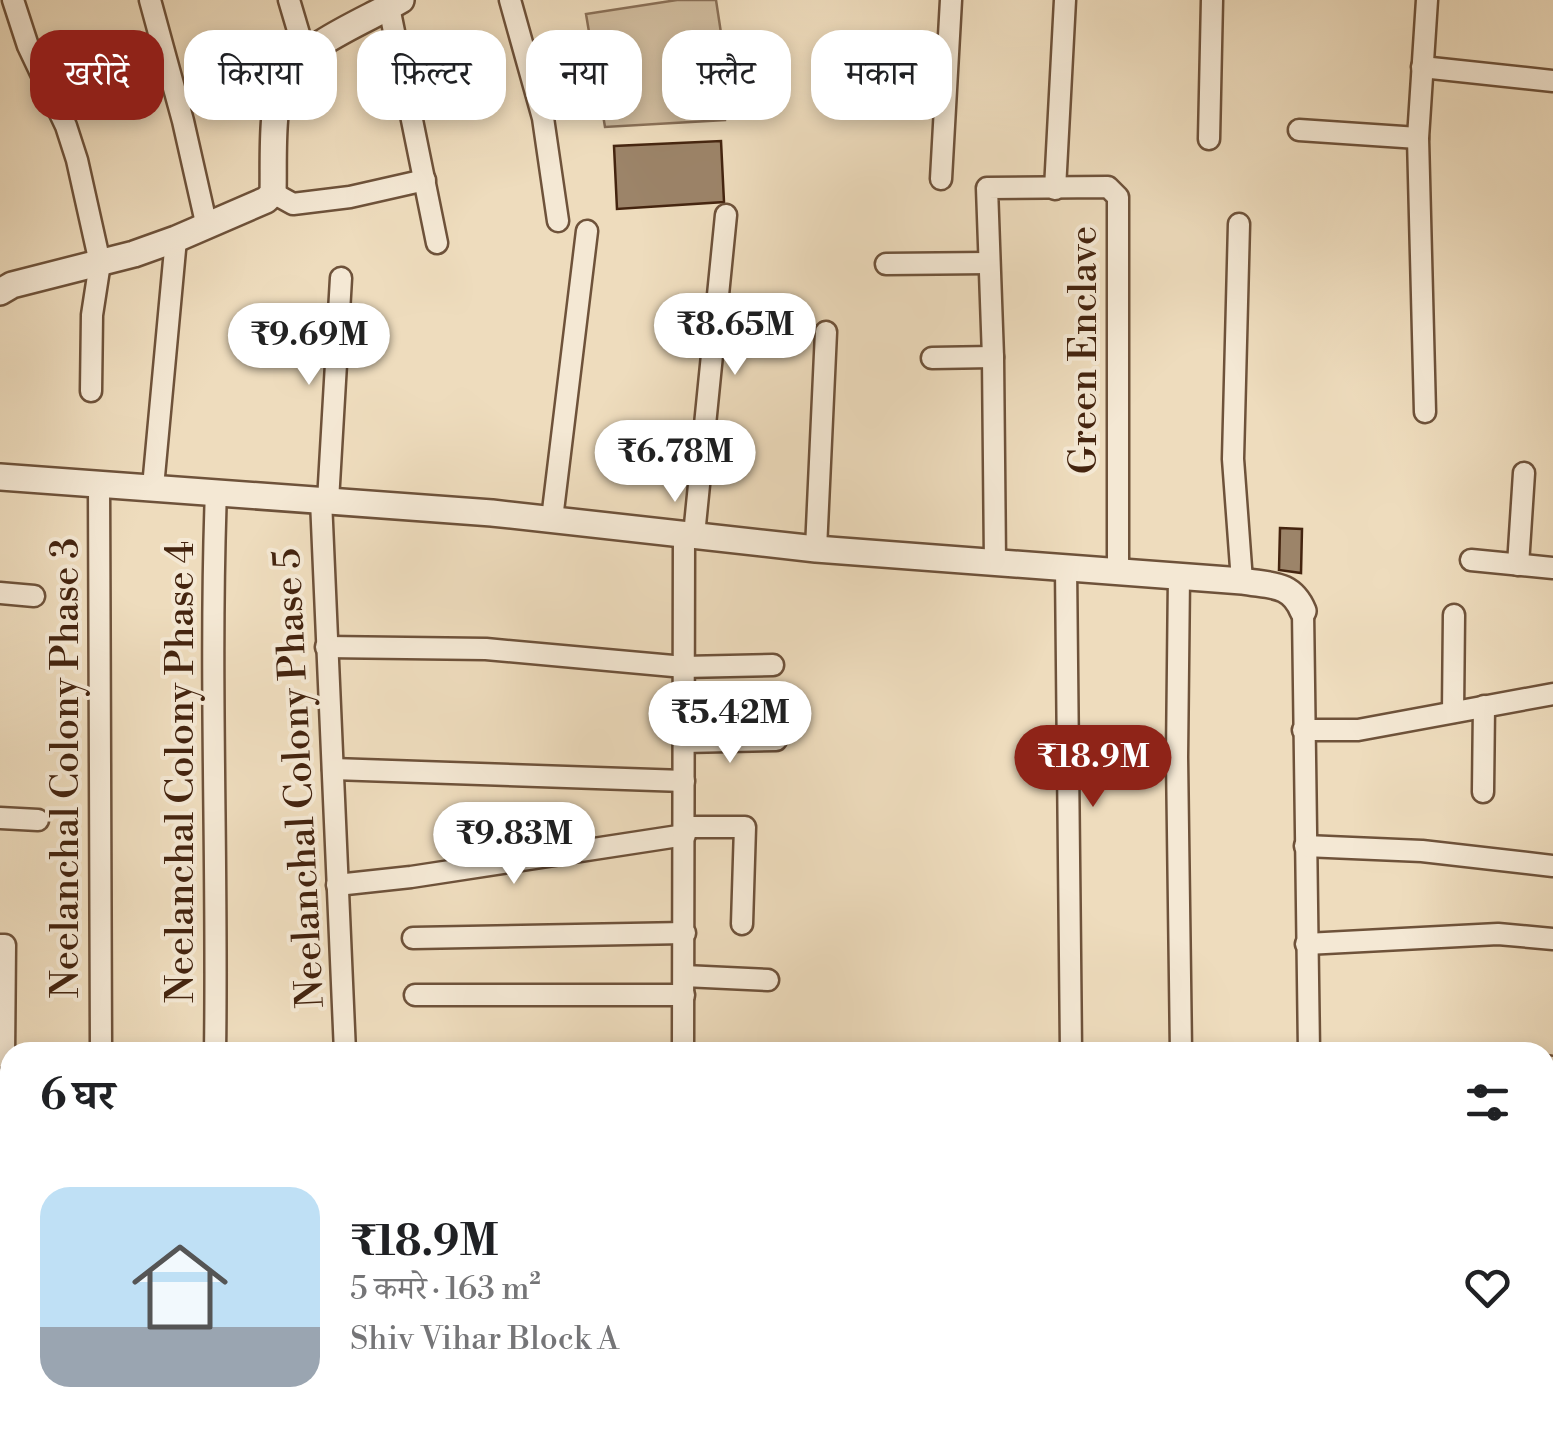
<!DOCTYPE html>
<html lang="hi">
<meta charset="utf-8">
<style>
:root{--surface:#fff;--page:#f6f6f6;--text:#202124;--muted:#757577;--accent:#8f2418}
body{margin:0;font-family:"Libre Bodoni","Noto Serif Devanagari",serif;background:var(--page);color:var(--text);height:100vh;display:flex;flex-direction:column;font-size:38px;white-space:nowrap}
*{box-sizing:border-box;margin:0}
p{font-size:32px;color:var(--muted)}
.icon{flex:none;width:55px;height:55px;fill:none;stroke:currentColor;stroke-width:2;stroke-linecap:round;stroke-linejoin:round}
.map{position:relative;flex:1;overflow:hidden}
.side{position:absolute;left:0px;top:1042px;width:1555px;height:392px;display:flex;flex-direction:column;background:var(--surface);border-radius:30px 30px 0 0;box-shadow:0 5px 15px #0003}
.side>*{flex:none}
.guide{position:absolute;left:30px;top:30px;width:1000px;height:90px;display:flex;gap:20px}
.price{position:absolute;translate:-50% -85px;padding:0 22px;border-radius:35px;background:#fff;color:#222;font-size:32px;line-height:65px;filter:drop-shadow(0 2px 5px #0008)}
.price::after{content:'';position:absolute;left:50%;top:60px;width:30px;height:22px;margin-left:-15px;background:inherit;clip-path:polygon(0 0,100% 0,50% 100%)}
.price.active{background:var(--accent);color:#fff}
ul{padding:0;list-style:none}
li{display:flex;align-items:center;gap:30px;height:250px;padding:0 40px}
li span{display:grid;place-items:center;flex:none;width:280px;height:200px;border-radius:30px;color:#555}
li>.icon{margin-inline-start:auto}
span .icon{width:120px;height:120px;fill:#fffc;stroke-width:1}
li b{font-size:42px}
h2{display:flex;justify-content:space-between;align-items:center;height:120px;padding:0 40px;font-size:42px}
.pill{padding:0 35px;border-radius:30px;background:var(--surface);box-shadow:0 5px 15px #0003;font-size:35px;line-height:90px}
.pill.active{background:var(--accent);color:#fff}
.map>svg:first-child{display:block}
.green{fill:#d1bd9f;stroke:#8a7057;stroke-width:2.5}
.building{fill:#9c8469;stroke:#44240f;stroke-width:2.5}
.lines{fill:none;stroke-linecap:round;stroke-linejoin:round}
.minor-casing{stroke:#6e523a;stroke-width:25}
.tertiary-casing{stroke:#6e523a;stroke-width:30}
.minor{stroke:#f4e8d4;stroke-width:20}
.tertiary{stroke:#f4e8d4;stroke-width:25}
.labels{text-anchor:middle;stroke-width:8;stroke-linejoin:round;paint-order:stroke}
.street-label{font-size:38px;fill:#44240f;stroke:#f4e8d4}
</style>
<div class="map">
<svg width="1553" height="1433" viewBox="0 0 1553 1433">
<rect width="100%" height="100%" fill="#eedcbd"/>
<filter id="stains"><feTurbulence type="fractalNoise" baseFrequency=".002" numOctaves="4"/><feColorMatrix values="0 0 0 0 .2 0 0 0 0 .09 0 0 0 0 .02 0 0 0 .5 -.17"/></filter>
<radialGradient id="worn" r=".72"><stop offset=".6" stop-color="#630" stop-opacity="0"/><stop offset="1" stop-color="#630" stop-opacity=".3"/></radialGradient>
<path class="green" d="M677,0H716L728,79L725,120L605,127L586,14Z"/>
<g class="building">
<path d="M721,141L724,202L617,209L614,146Z"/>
<path d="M1280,528L1302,529L1301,573L1279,570Z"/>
</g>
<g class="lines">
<defs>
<g id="minor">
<path d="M13,0L28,46L66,126L77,160L100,263L92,315L91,391"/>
<path d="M150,0L183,121L207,227"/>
<path d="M289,0L305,54"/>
<path d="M510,0L543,118L558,221"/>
<path d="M389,7L437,243"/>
<path d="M1422,67L1553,81"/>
<path d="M1299,130L1418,138"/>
<path d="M1209,139L1212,0"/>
<path d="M941,179L951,0"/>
<path d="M1055,189L1065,0"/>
<path d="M273,193L293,204L350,197L425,180"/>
<path d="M1239,224L1233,459L1242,581"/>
<path d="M886,264L989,263"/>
<path d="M932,358L993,357"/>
<path d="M1425,412L1418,138L1427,0"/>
<path d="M99,483L101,1052"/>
<path d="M153,487L176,239"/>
<path d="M321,500L345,1052"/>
<path d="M328,501L341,278"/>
<path d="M552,519L587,231"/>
<path d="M694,535L726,215"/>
<path d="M816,549L826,332"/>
<path d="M1471,560L1553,568"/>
<path d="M995,562L993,357L987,188L1108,187L1118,197V571"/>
<path d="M1518,565L1524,473"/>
<path d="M1066,567L1071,1052"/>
<path d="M1179,576L1177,757L1181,1052"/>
<path d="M0,593L34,596"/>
<path d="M1303,611L1309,1052"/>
<path d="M326,647L486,649L684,667L773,665"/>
<path d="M1453,712L1454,615"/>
<path d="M1303,730H1358L1553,694"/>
<path d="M684,742L776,740"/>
<path d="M333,769L684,781"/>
<path d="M1483,792L1484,706"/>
<path d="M0,818L38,820"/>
<path d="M684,827H745L742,924"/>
<path d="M1305,846L1422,851L1553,866"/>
<path d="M337,885L411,877L685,835"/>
<path d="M413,938L685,933"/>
<path d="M1306,944L1498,934L1553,939"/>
<path d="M0,945H5L4,1057"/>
<path d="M684,976L768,980"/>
<path d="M415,995H684"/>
<path d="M215,1052C218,865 209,678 216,491"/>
<path d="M683,1052L684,534"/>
<path d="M1545,1066L1553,1067"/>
<path d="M1545,1186H1553"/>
<path d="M0,1414L10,1415"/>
<path d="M113,1425L213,1433"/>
<path d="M1184,1425V1433"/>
<path d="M1313,1425V1433"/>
<path d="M234,1433V1425"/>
<path d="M345,1433V1425"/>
<path d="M555,1433V1425"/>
<path d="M1078,1433V1425"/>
<path d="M1394,1433L1395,1425"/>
<path d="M1513,1433V1425"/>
</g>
<g id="tertiary">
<path d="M0,292L12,285L134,254L176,239L266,200L273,193C274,163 270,102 285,77C306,43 367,20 401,0"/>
<path d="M0,477L492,513L816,549L1242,581C1270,586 1291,582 1303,611"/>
</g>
</defs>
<use href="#minor" class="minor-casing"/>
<use href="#tertiary" class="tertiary-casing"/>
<use href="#minor" class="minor"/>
<use href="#tertiary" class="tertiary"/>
</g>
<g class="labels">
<g class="street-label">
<text transform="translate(1083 350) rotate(-90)" y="13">Green Enclave</text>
<text transform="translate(65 768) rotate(-90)" y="13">Neelanchal Colony Phase 3</text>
<text transform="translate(180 772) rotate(-90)" y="13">Neelanchal Colony Phase 4</text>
<text transform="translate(298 778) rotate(-93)" y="13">Neelanchal Colony Phase 5</text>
</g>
</g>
<rect width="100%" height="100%" filter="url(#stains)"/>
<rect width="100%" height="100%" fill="url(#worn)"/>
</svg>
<b class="price" style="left:735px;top:378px">₹8.65M</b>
<b class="price" style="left:309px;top:388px">₹9.69M</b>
<b class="price" style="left:675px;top:505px">₹6.78M</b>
<b class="price" style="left:730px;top:766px">₹5.42M</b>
<b class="price active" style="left:1093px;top:810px">₹18.9M</b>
<b class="price" style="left:514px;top:887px">₹9.83M</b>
<div class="guide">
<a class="pill active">खरीदें</a>
<a class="pill">किराया</a>
<a class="pill">फ़िल्टर</a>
<a class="pill">नया</a>
<a class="pill">फ़्लैट</a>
<a class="pill">मकान</a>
</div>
<section class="side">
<h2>6 घर<svg class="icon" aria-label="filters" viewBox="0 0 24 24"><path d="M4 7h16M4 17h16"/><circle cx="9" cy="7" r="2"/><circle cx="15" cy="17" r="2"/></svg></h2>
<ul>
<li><span style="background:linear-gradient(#bfe0f5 70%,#9aa5b1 0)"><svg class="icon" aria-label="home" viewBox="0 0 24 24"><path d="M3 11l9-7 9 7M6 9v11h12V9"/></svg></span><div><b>₹18.9M</b><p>5 कमरे · 163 m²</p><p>Shiv Vihar Block A</p></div><svg class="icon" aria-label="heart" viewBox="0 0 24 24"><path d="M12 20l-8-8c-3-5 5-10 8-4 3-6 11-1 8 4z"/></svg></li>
</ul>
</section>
</div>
